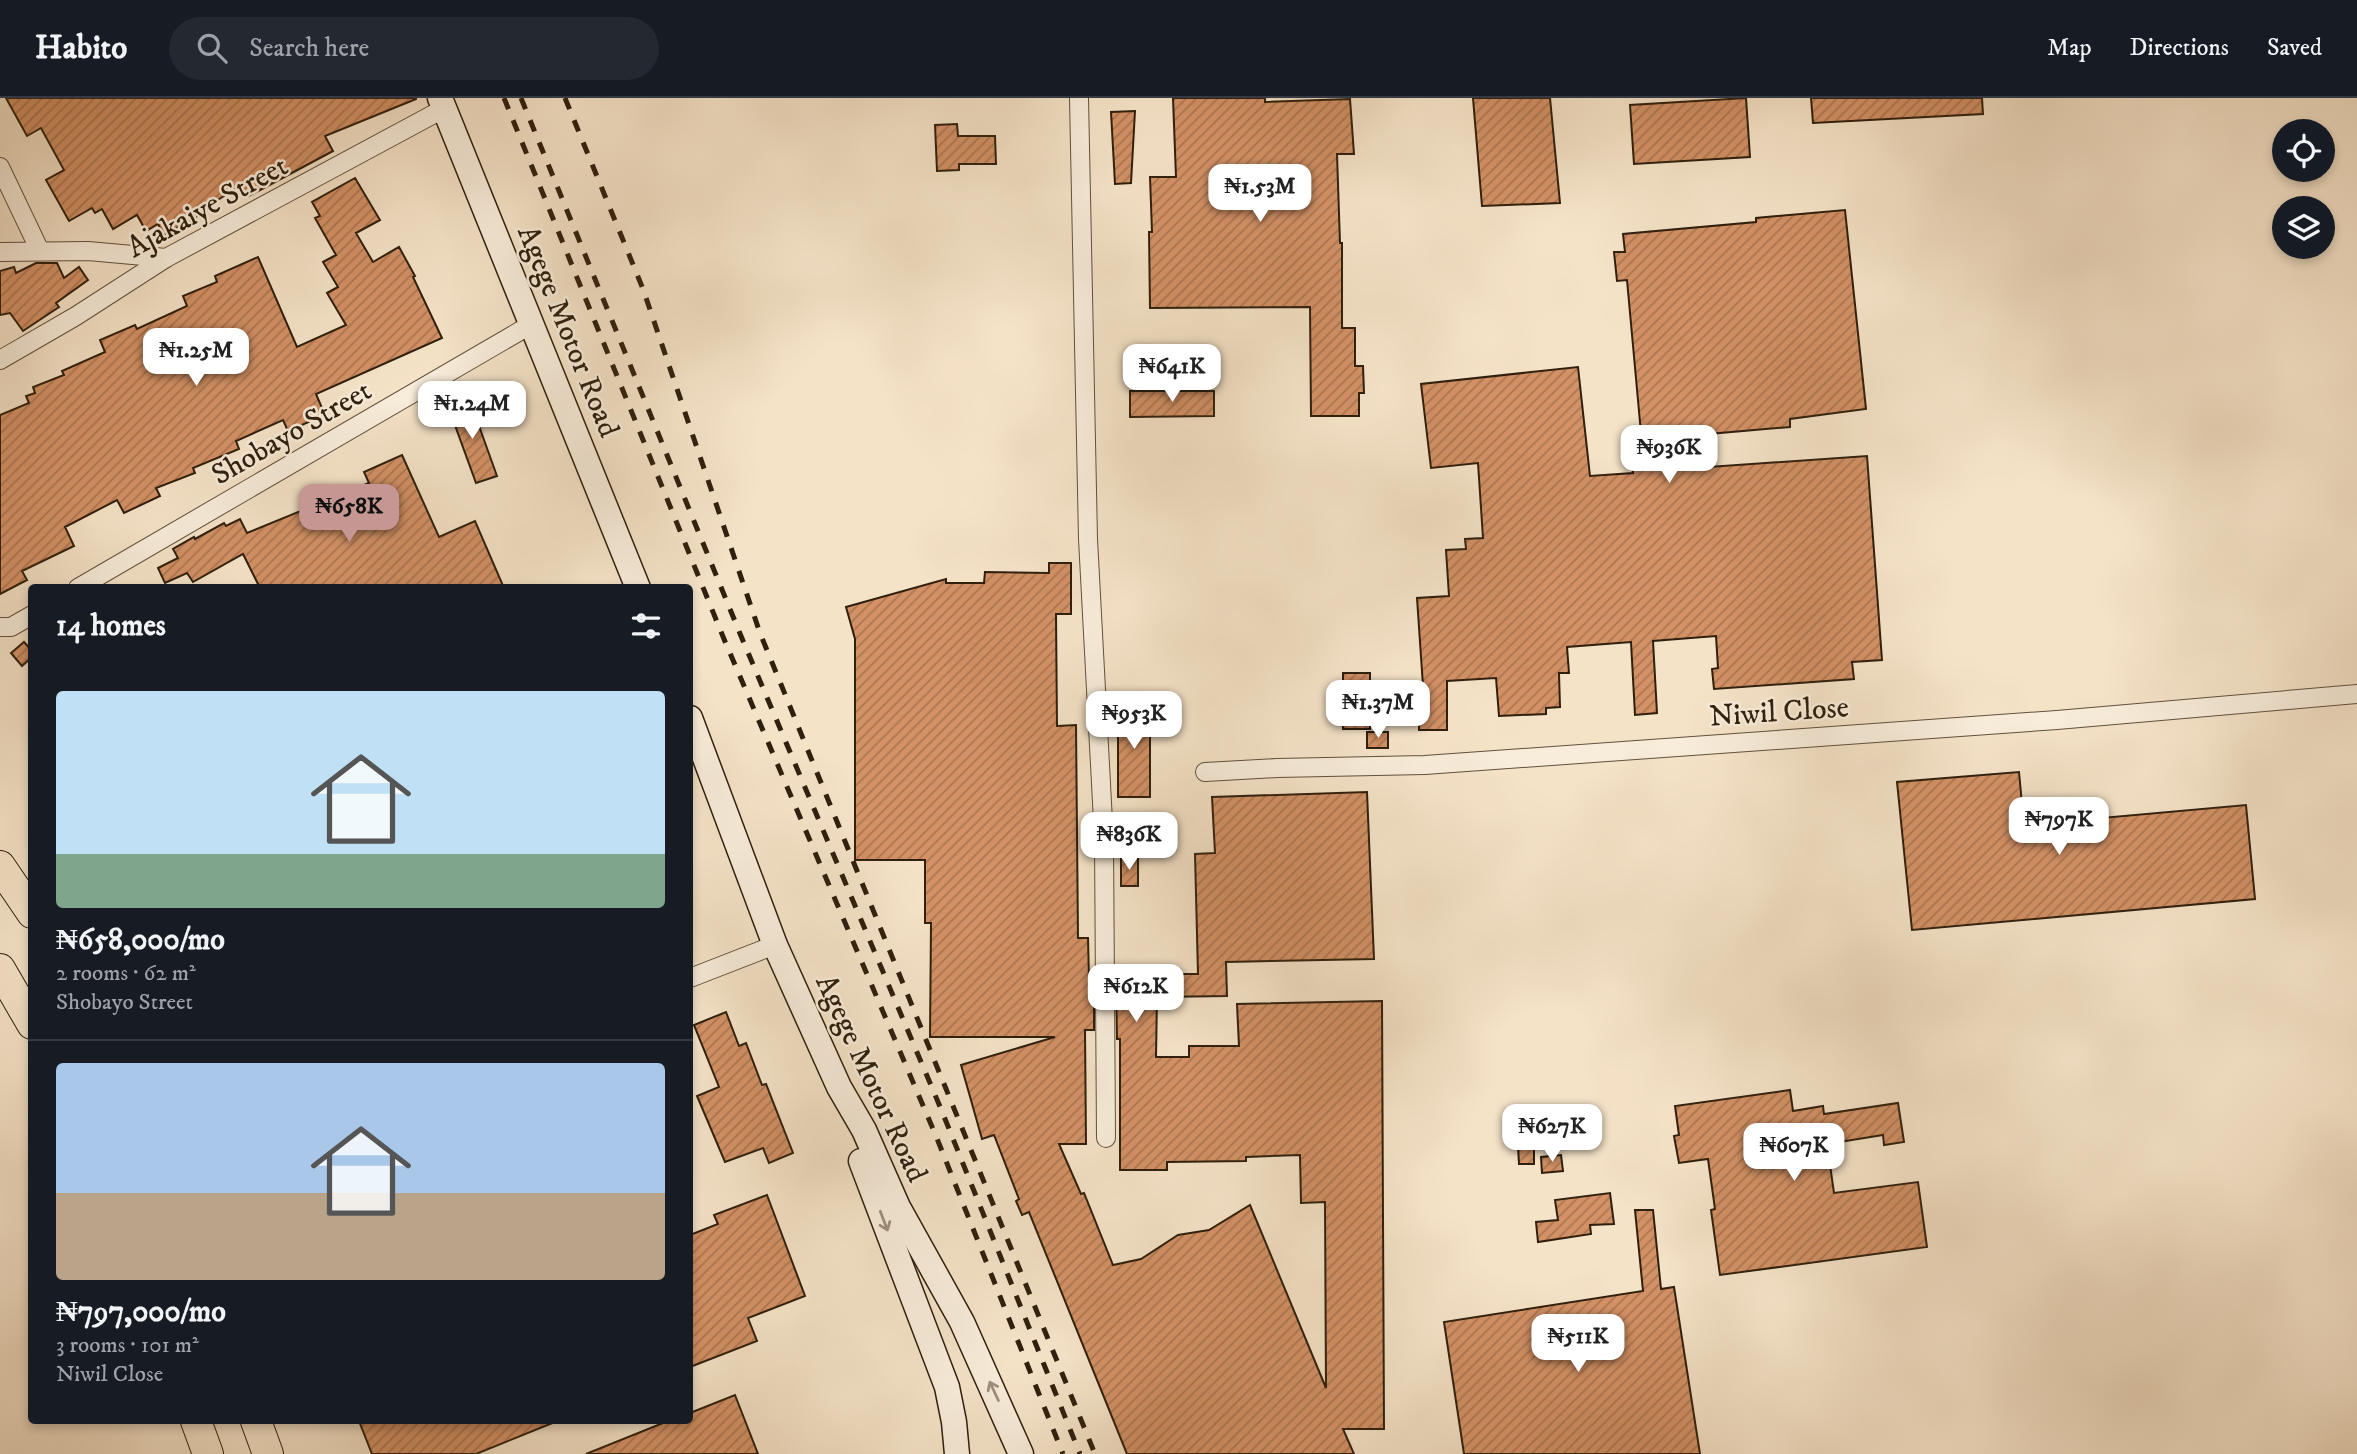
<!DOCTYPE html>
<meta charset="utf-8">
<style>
:root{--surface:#171b24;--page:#242831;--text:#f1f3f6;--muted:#9ea1a6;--line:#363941;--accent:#c59692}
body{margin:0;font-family:"IM FELL DW Pica",serif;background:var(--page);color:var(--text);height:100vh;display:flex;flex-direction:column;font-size:26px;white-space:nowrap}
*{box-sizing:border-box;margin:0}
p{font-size:23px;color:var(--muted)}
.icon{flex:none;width:38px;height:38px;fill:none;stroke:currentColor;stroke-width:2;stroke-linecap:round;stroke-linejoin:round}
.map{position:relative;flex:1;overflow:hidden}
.sheet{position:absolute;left:28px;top:486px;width:665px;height:840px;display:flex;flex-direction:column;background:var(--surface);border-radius:7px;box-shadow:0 4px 10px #0003}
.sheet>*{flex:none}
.buttons{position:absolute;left:2272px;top:21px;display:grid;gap:14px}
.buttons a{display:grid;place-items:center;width:63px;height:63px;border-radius:50%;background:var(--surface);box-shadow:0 4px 10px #0003;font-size:35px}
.price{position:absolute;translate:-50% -60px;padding:0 16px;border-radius:14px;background:#fff;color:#222;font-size:23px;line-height:46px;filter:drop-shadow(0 2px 4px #0008)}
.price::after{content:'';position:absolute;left:50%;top:42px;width:21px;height:16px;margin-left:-10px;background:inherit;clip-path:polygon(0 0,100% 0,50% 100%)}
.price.current{background:var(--accent);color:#111}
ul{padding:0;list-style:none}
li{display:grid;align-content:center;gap:14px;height:371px;padding:0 28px}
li+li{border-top:2px solid var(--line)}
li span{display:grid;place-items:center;height:217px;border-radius:7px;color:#555}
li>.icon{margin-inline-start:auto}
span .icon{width:126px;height:126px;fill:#fffc;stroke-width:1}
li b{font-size:30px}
h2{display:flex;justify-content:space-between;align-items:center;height:84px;padding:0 28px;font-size:30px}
header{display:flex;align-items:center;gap:42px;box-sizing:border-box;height:98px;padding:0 35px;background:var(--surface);border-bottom:2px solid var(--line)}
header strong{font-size:33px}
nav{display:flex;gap:38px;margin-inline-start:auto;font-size:24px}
.search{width:490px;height:63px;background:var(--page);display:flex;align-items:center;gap:18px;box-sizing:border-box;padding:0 24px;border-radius:38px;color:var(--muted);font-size:26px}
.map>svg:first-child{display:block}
.building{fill:url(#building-hatch);stroke:#2f1f0d;stroke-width:2}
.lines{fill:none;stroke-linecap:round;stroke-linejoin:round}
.minor-casing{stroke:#60503c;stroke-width:20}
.secondary-casing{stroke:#2f1f0d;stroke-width:27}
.trunk-casing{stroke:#2f1f0d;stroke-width:32}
.minor{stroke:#f8eddb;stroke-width:18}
.secondary{stroke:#f8eddb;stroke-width:24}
.trunk{stroke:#f5e3c8;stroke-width:30}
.rail{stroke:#2f1f0d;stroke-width:5;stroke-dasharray:12 12;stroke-linecap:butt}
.oneway{stroke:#9e907e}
.labels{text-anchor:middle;stroke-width:5;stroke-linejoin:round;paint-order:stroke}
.street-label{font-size:30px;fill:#2f1f0d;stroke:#f8eddb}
</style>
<header>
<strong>Habito</strong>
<div class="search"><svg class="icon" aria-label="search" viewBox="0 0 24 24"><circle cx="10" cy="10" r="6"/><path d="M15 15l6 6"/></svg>Search here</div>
<nav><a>Map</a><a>Directions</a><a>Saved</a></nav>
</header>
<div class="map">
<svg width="2357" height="1356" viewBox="0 0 2357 1356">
<defs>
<pattern id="building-hatch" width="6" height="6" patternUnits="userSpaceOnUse" patternTransform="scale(1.75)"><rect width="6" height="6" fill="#d39165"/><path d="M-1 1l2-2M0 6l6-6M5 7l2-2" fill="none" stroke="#ac7652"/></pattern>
</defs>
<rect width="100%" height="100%" fill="#f5e3c8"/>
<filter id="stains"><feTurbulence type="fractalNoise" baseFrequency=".00286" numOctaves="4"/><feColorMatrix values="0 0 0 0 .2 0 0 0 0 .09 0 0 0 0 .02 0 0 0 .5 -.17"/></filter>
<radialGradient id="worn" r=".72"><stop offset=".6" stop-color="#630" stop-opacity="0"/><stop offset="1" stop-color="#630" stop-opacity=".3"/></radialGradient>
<g class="building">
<path d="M6,0H416V1L325,38L333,53L247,99L240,88L208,108L210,111L164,137L158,126L146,133L137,117L113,131L102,111L95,115L92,110L69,123L46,82L64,72L41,30L27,38Z"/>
<path d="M1173,0H1265V4L1350,1L1354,56H1337L1340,145H1342V230H1355V268H1363L1364,295H1359V318H1311L1310,209L1150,210L1149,134H1152L1150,79H1176Z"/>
<path d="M1473,0H1550L1560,105L1482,108Z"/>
<path d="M1746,0L1750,59L1634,66L1630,7Z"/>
<path d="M1811,0H1982L1983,16L1813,25Z"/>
<path d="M1135,13L1131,85L1115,86L1111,14Z"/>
<path d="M957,26L958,38H995L996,66H959V72L937,73L935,27Z"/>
<path d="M355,80L380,122L356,135L373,164L399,149L415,178L413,179L442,240L316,296L325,317L288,333L283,322L236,343L239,351L193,370L195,375L156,390L160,398L124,415L117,402L65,429L74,448L22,473L27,482L0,496V317L29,305L26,298L35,295L33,289L64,277L62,273L105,254L100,242L135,227L137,231L187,208L183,198L217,184L215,178L258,159L297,249L346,227L327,195L338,189L323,164L336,157L315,120L320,118L312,104Z"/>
<path d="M1845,112L1866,311L1790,321V329L1675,339L1680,371L1867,358L1882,562L1852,564L1854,581L1714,591L1712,571L1718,570L1716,538L1653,543L1657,615L1635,617L1631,544L1567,549L1569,575H1559L1560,609L1546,610V616L1499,618L1496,580L1447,583V632H1419V588H1423L1417,500L1449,498L1446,452L1466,451L1465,441L1483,440L1478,365L1431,370L1421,286L1578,269L1590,378L1633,375L1630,358L1643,357L1627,182L1617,183L1614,154H1625L1623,136L1756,124V120Z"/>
<path d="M36,165H57L64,180L79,169L88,182L56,205L59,209L23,233L10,215L0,217V173L14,169L16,175Z"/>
<path d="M1130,293H1214V318L1130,319Z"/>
<path d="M469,300L497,378L476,385L448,308Z"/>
<path d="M402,357L439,439L475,423L504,490H260L243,456L193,484L187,475L165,485L158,470L178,460L173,451L194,439L195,441L224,425L226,428L240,421L247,435L369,385L364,374Z"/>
<path d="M1049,465H1071V516H1056L1057,628L1076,627L1078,840H1088L1089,880H1094V932H1085L1086,1046H1059L1081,1096L1084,1095L1113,1167L1141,1161L1178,1137L1209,1132L1250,1107L1326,1290L1325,1104L1301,1105L1300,1057L1246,1059V1063L1167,1064V1072H1120V941H1117L1116,880H1158V876H1198L1195,756L1215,755L1212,699L1367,694L1374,861L1226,864L1227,898L1157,899L1156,959H1189V948H1239L1237,906L1382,903L1384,1331H1343L1354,1356H1127L1029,1114L1022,1117L1016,1103L1019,1101L994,1037L982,1041L961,967L1055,939H930L931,825H925V762H855V541L846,509L946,481V485H984L985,474L1049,475Z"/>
<path d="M24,544L32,553V559L22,568L11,555Z"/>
<rect x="1343" y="575" width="27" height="56"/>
<path d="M1150,607V699H1118V608Z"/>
<rect x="1367" y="634" width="21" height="16"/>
<path d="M2019,674L2024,727L2246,707L2255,801L1912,832L1897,684Z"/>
<path d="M1121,759L1138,760V788H1121Z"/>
<path d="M726,914L739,948L746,945L762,987L766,986L793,1055L769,1065L763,1050L725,1064L697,998L719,989L694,927Z"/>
<path d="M1790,992L1793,1013L1823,1008L1824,1016L1898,1005L1904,1044L1884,1047L1883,1037L1827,1046L1834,1095L1918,1084L1927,1149L1720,1177L1711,1112L1715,1111L1708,1061L1679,1065L1674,1038L1679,1037L1675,1008Z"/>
<path d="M1518,1048H1534V1066H1519Z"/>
<path d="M1561,1057L1563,1073L1542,1075L1541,1059Z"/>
<path d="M1610,1095L1614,1126L1590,1127L1591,1136L1538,1144L1536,1124L1558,1122L1555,1102Z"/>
<path d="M767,1097L805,1198L748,1220L757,1243L690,1269V1137L718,1126L714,1117Z"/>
<path d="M1635,1112H1653L1661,1191L1674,1189L1700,1356H1464L1444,1224L1643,1193Z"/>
<path d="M735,1297L758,1356H586L668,1323H690V1315Z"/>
<path d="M359,1323H555V1324L476,1356H372Z"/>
</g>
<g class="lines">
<defs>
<g id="minor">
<path d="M1079,0L1088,441L1104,742L1106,1040"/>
<path d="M0,69L40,153"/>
<path d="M0,154L88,153L166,160"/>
<path d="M0,262L76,218L166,160L445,10"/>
<path d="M78,490L532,226"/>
<path d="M0,529H11L32,517"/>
<path d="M1205,674L1277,670L1425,667L2057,622L2357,596"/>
<path d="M690,880L775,847"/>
</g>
<g id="secondary">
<path d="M440,0L638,490"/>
<path d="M690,620L775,847L839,989L864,1032L898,1109L962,1224L1021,1356"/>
<path d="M861,1063L947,1289L954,1324L957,1356"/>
</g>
<g id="trunk">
<path d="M0,768L32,815"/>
<path d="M0,871L32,926"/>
<path d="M196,1323L208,1356"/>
<path d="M256,1323L268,1356"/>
</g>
</defs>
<use href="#minor" class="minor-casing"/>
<use href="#secondary" class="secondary-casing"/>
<use href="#trunk" class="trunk-casing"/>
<use href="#minor" class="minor"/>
<use href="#secondary" class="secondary"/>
<use href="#trunk" class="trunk"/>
<g class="rail">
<path d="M504,0L724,541L936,1038L1063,1356"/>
<path d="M521,0L741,538L941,1011L1080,1356"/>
<path d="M565,0L643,191L760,535L1095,1356"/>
</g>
</g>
<defs><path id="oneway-shaft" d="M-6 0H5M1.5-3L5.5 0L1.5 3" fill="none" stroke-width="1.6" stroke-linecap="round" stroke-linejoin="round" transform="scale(1.75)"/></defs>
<g class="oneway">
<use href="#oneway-shaft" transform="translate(884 1123) rotate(69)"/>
<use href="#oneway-shaft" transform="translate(994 1293) rotate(-115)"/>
</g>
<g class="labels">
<g class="street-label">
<text transform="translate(207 108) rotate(-29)" y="10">Ajakaiye Street</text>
<text transform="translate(569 233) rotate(68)" y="10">Agege Motor Road</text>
<text transform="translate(291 334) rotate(-30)" y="10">Shobayo Street</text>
<text transform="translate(1779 613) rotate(-4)" y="10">Niwil Close</text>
<text transform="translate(872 980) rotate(65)" y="10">Agege Motor Road</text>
</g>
</g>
<rect width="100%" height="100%" filter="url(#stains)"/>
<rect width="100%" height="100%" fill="url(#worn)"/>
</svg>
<div class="buttons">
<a><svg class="icon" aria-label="locate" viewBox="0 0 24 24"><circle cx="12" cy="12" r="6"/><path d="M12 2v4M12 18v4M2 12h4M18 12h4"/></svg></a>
<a><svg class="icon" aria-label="layers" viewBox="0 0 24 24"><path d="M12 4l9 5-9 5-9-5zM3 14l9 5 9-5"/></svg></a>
</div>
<b class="price" style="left:1260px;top:126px">₦1.53M</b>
<b class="price" style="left:196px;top:290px">₦1.25M</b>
<b class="price" style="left:1172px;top:306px">₦641K</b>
<b class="price" style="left:472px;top:343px">₦1.24M</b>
<b class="price" style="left:1669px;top:387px">₦936K</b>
<b class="price current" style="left:349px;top:446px">₦658K</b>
<b class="price" style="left:1378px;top:642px">₦1.37M</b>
<b class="price" style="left:1134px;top:653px">₦953K</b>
<b class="price" style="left:2059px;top:759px">₦797K</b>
<b class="price" style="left:1129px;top:774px">₦836K</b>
<b class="price" style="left:1136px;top:926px">₦612K</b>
<b class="price" style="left:1552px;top:1066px">₦627K</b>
<b class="price" style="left:1794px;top:1085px">₦607K</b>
<b class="price" style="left:1578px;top:1276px">₦511K</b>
<section class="sheet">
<h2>14 homes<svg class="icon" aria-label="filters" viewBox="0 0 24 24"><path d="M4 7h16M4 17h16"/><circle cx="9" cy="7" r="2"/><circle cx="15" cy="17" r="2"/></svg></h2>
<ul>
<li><span style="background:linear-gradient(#bfe0f5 75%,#7fa58c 0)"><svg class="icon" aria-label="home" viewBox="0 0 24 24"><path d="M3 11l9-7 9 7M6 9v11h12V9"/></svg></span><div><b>₦658,000/mo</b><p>2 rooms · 62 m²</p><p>Shobayo Street</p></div></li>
<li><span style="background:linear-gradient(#a9c7e8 60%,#b9a48a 0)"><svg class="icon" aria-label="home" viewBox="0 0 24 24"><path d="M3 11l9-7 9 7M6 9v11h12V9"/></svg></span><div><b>₦797,000/mo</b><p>3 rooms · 101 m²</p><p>Niwil Close</p></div></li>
</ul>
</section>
</div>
